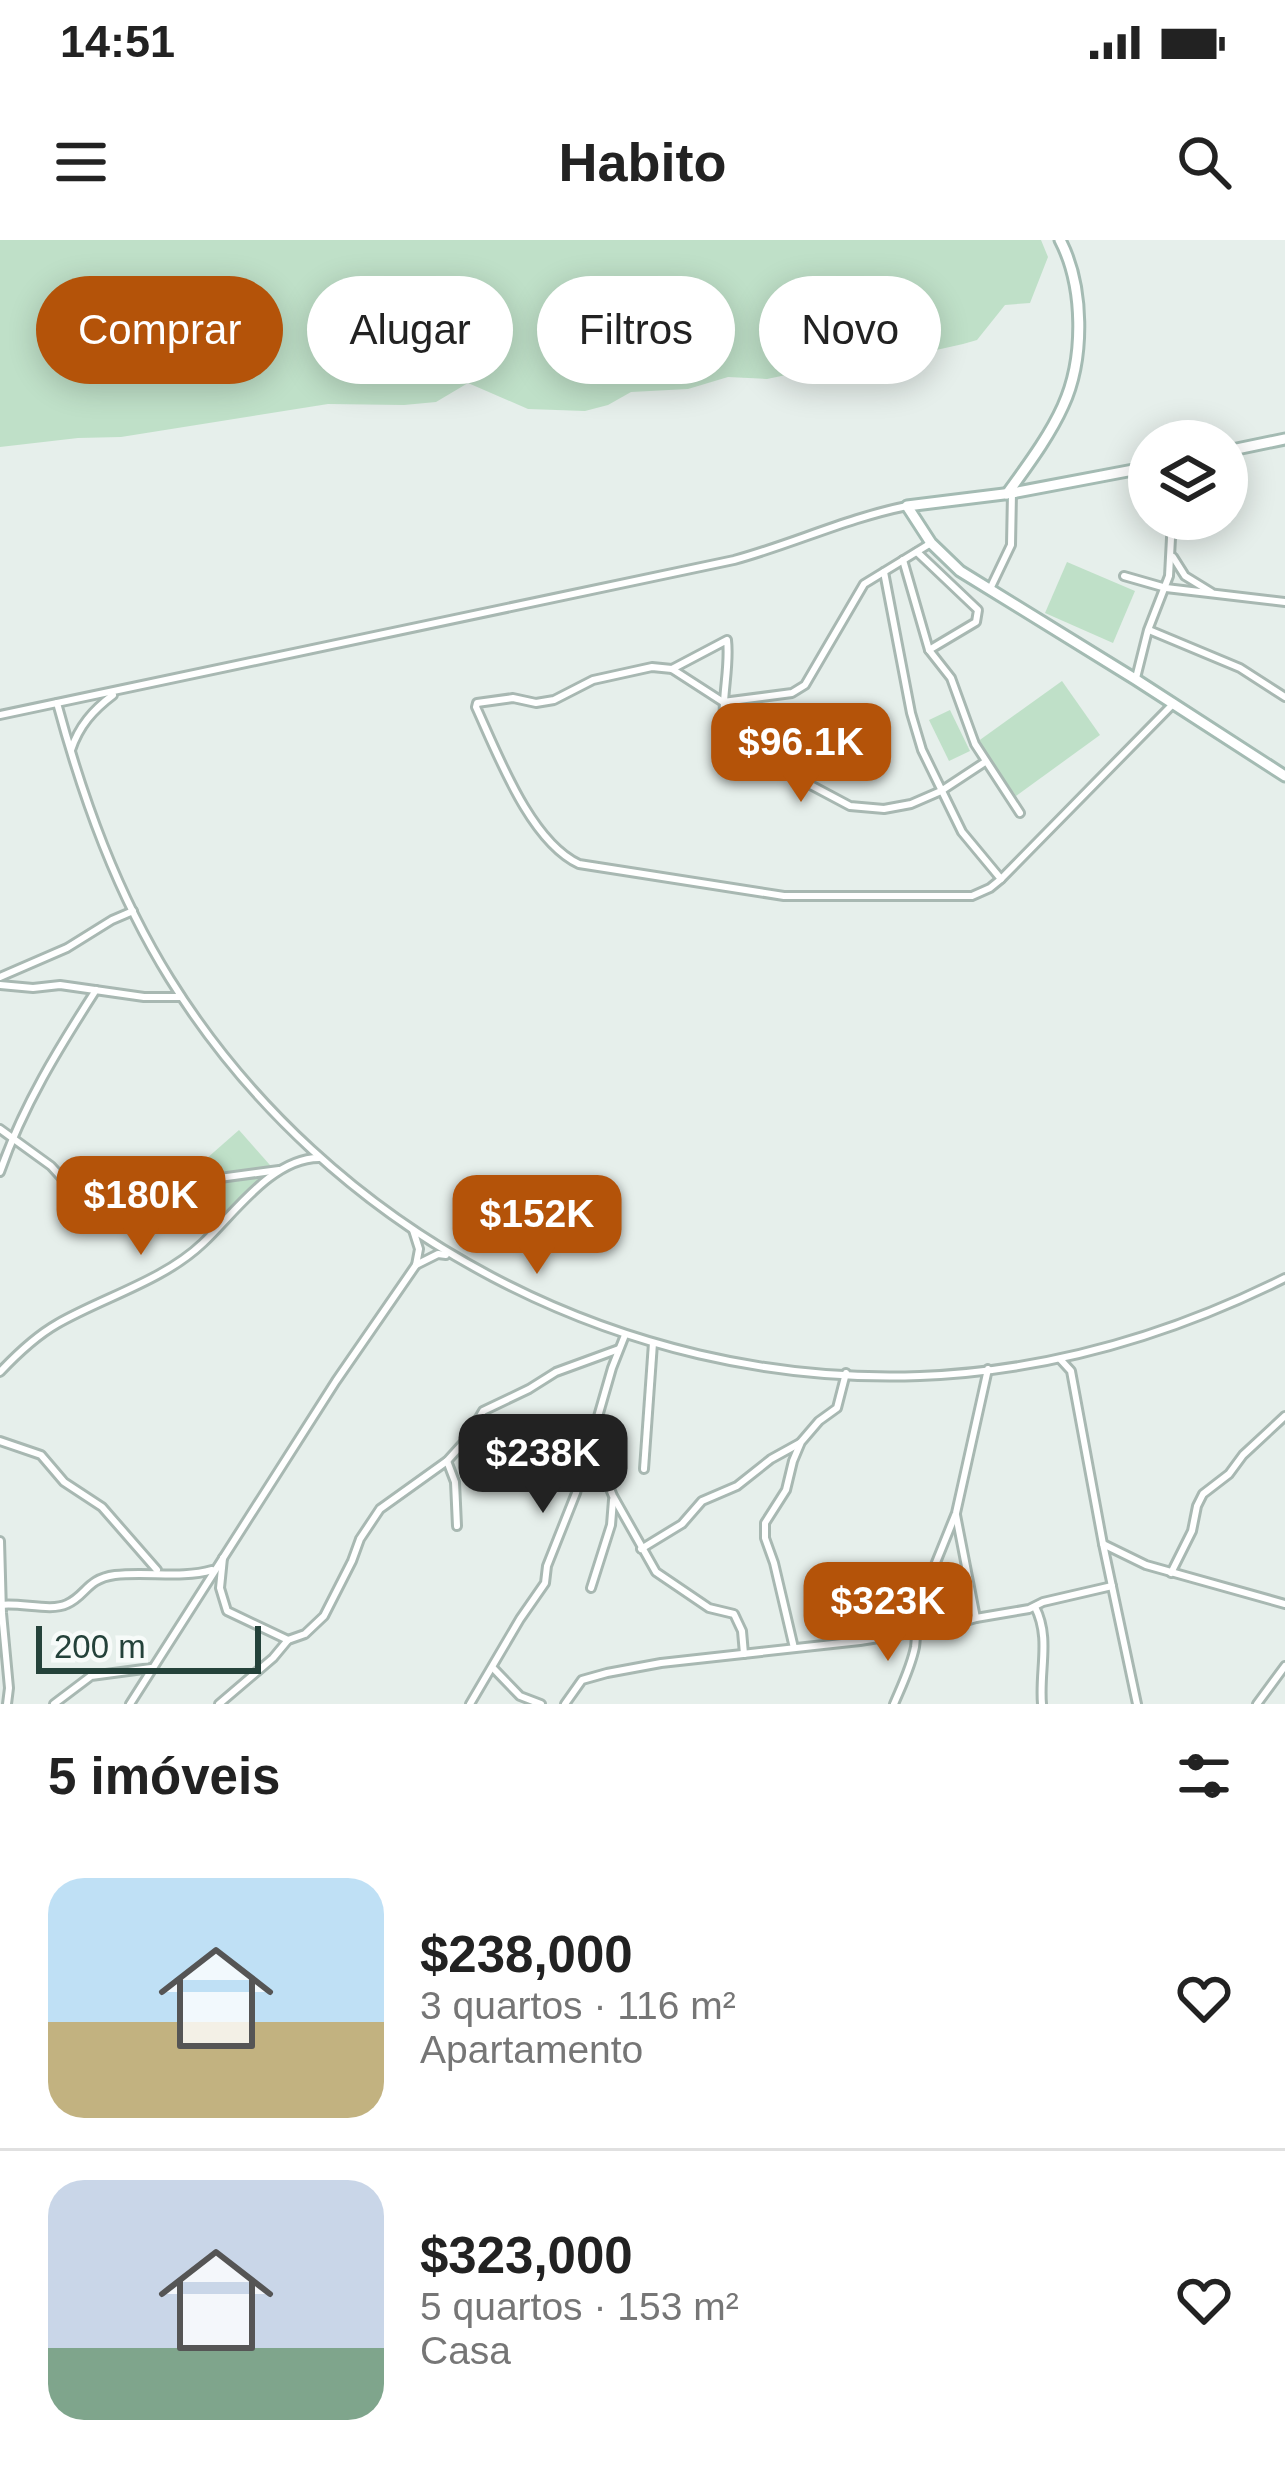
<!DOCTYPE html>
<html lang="pt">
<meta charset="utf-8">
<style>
:root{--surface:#fff;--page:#f2f2f2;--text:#222;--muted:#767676;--line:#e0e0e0;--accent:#b45309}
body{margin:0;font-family:Arial,sans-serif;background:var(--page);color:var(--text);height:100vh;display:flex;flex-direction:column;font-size:45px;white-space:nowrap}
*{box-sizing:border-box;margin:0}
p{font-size:39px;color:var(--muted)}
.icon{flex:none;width:66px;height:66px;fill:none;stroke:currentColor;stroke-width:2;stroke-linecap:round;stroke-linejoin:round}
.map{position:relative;height:1464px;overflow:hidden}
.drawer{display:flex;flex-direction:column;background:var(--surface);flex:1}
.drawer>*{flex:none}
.hud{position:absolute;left:36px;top:36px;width:1215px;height:108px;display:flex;gap:24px}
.buttons{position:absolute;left:1128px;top:180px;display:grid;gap:24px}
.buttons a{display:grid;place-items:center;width:120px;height:120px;border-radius:50%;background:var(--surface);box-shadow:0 6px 30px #0003;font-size:60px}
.scale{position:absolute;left:36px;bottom:30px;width:225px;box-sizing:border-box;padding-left:12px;border:6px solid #24423a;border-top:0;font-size:33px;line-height:42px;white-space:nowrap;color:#24423a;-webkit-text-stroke:9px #f7fbf9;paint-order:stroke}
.price{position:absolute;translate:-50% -102px;padding:0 27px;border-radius:24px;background:var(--accent);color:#fff;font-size:39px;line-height:78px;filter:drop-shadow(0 3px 6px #0008)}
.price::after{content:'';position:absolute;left:50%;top:72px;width:36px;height:27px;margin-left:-18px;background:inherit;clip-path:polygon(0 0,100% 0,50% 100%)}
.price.current{background:#222;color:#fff}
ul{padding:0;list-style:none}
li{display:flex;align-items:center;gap:36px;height:300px;padding:0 48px}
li+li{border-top:3px solid var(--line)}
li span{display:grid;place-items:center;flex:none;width:336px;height:240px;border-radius:36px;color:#555}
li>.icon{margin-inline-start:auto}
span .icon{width:144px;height:144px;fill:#fffc;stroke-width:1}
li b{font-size:51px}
h2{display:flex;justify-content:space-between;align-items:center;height:144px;padding:0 48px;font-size:51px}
.tag{padding:0 42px;border-radius:54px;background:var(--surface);box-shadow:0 6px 30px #0003;font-size:42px;line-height:108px}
.tag.current{background:var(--accent);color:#fff}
.status{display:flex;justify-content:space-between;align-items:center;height:84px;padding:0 60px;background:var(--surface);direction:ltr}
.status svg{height:33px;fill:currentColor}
header{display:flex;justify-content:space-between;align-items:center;height:156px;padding:0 48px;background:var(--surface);font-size:54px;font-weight:700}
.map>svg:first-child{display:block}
.green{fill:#bfe0c8}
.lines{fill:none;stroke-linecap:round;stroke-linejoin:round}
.street-casing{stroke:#a8b8b2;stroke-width:12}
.secondary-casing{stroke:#a4bbb3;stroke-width:15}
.street{stroke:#fff;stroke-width:6}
.secondary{stroke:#fff;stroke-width:9}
</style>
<div class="status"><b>14:51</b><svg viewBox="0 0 49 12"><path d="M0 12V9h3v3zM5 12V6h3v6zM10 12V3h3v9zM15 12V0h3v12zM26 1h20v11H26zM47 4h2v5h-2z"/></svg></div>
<header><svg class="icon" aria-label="menu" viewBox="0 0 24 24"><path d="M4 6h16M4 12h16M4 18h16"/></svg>Habito<svg class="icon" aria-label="search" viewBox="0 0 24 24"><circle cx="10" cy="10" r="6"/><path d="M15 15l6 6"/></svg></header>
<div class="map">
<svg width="1285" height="1464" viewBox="0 0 1285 1464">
<rect width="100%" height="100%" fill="#e6efeb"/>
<g class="green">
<path d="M0,0H1041L1048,17L1030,63L1005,65L977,100L963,104L914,115H882L767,139L728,137L688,149L631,152L608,165L585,171L528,169L468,143L436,162L404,165L328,164L121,197L78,198L0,207Z"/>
<path d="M1067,322L1135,351L1113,403L1045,373Z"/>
<path d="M1062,441L1100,495L1016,556L977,502Z"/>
<path d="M950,470L970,511L949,521L929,480Z"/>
<path d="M239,890L277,933L211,991L173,948Z"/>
</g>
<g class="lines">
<defs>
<g id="street">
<path d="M931,303L864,344L805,445L792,453L723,462L672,429L652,427L593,440L554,460L536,463L513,458L477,463L476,467C498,515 530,601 579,624L784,656H972L990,648L1001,639L1174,463"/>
<path d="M917,312L978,370L976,382L929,410"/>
<path d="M1173,317L1185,336L1211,352"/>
<path d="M903,320L929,410L951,438L975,504L1020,573"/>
<path d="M884,332L911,473L922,510L962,592L1001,639"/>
<path d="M1124,336L1166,348L1285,362"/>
<path d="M990,349L1011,305L1012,253"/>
<path d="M1149,390L1240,428L1285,457"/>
<path d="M672,429L727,400C731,433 717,468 728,501L850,566L884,569L911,564L941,551L985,522"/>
<path d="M1136,438L1148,390L1169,336L1172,279"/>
<path d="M57,463C83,559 117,654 170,739C328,993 621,1147 920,1136C1048,1131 1171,1095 1285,1038"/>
<path d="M0,475L734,320C793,304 847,278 907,266"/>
<path d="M71,510C79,486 93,470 113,455"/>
<path d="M0,737L67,708L112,680L133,671"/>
<path d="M0,745L33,748L60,745L144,757H181"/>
<path d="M0,889L51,926L71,948L97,967L129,966L160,942L168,939L185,942L212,939L279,930"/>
<path d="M0,932C23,866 58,809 96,750"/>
<path d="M416,1025L438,1014L446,1015"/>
<path d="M1060,1119L1071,1131L1103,1304L1137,1464"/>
<path d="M0,1132C17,1114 36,1096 57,1084C104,1057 163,1041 203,1003C234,974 272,918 319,918"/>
<path d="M0,1201L41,1215L64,1242L102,1267L157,1330"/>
<path d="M592,1206L613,1256L656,1332L709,1368L734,1374L742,1391L744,1414"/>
<path d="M447,1221L455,1242L457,1286"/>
<path d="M644,1229L653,1103"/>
<path d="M956,1275L976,1378"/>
<path d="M0,1301L2,1373L9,1448L7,1464"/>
<path d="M1103,1304L1146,1325L1285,1364"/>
<path d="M641,1309L682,1284L702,1261L737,1246L771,1219L800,1203"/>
<path d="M223,1318L220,1348L227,1371L288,1400"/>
<path d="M1171,1333L1192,1291L1197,1266L1203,1254L1229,1234L1243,1215L1285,1176"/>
<path d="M591,1348L611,1285L613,1260"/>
<path d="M0,1365C20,1362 51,1372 67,1364C87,1355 86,1339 115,1335C147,1331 181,1339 212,1330"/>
<path d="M1035,1367C1051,1398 1039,1430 1042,1464"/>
<path d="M794,1408L774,1323L765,1298V1283L786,1250L793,1221L801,1202L819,1181L837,1168L846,1133"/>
<path d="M493,1428L520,1456L541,1464"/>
<path d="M54,1464L91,1436L151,1428"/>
<path d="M130,1464L336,1141L416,1025L419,1009L413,990"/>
<path d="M219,1464L273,1418L288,1400L305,1394L324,1376L352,1321L360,1299L380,1269L447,1221L466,1200L483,1171L529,1149L556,1132L619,1109"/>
<path d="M470,1464L520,1379L545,1343L547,1326L576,1253L612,1128L625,1095"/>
<path d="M565,1464L582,1440L607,1433L661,1423L860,1401L941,1388L976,1378L1029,1369L1043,1362L1112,1346"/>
<path d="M894,1464C902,1445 911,1427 915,1407C917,1393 915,1381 918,1367L956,1273L988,1129"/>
<path d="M1257,1464L1285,1426"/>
</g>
<g id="secondary">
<path d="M1227,211L1285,199"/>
<path d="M1149,227L1012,253L907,266L931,303L960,331L1135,439L1285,536"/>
<path d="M1007,254C1027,226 1049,197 1063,166C1085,118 1084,46 1060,0"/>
</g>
</defs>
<use href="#street" class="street-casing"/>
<use href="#secondary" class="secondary-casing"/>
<use href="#street" class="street"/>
<use href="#secondary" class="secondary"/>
</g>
</svg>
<div class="buttons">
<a><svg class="icon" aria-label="layers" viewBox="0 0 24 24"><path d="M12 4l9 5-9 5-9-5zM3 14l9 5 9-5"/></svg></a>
</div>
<div class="scale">200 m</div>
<b class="price" style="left:801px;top:565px">$96.1K</b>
<b class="price" style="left:141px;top:1018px">$180K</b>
<b class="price" style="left:537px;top:1037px">$152K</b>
<b class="price current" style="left:543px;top:1276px">$238K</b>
<b class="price" style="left:888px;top:1424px">$323K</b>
<div class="hud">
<a class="tag current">Comprar</a>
<a class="tag">Alugar</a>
<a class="tag">Filtros</a>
<a class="tag">Novo</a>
</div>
</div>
<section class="drawer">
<h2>5 imóveis<svg class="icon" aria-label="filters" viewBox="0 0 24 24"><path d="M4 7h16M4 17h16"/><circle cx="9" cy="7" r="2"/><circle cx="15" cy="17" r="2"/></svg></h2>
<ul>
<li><span style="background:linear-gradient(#bfe0f5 60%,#c2b280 0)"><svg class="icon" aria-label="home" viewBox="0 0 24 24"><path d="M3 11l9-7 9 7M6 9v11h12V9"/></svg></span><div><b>$238,000</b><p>3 quartos · 116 m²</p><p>Apartamento</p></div><svg class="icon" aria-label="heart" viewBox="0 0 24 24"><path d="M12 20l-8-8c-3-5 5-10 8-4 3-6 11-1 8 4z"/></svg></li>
<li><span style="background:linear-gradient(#c9d6e8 70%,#7fa58c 0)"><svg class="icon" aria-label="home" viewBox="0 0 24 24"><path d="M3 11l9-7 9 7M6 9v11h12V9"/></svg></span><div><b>$323,000</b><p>5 quartos · 153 m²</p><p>Casa</p></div><svg class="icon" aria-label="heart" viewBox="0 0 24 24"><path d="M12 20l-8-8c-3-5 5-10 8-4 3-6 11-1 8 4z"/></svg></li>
</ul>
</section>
